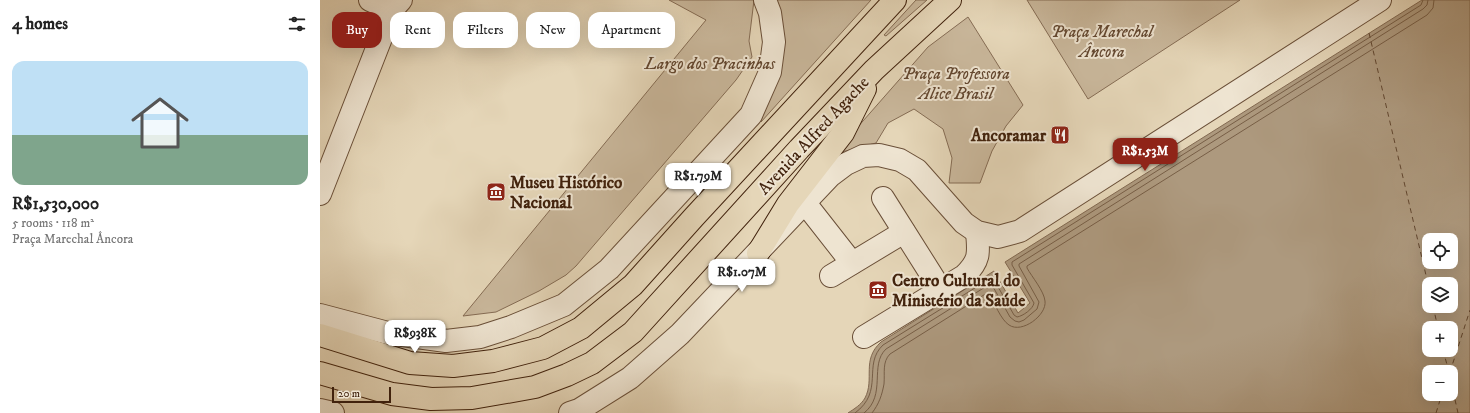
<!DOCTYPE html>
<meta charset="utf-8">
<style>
:root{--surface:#fff;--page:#f6f6f6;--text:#222;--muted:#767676;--accent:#8f2418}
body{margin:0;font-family:"IM FELL DW Pica",serif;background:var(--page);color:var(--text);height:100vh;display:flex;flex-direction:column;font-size:15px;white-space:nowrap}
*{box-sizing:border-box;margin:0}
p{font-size:13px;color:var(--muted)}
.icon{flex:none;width:22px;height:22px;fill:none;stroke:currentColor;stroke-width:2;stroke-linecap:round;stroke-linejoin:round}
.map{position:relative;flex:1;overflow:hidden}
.details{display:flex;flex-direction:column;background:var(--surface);width:320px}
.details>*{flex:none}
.banner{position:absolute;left:12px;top:12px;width:380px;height:36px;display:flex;gap:8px}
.fabs{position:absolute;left:1102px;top:233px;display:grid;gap:8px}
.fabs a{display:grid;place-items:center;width:36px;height:36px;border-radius:8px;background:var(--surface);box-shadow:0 4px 16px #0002;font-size:20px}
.scale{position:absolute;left:12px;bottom:10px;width:59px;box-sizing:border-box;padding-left:4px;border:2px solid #41220d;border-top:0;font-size:11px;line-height:14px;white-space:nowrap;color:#41220d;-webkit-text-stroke:3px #eee4d1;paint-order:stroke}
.price{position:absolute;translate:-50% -34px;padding:0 9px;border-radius:8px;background:#fff;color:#222;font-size:13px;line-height:26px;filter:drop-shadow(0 1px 2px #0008)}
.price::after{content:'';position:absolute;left:50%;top:24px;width:12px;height:9px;margin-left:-6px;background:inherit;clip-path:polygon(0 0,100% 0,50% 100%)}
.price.current{background:var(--accent);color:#fff}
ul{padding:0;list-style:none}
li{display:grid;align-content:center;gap:8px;height:212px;padding:0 12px}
li span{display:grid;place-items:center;height:124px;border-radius:12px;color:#555}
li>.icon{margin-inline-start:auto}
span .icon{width:72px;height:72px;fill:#fffc;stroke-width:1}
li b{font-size:17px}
h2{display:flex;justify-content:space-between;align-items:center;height:48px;padding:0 12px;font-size:17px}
.chip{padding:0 14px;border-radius:12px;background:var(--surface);box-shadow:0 4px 16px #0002;font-size:14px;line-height:36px}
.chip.current{background:var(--accent);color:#fff}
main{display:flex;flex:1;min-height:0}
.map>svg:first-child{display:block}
.green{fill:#c9b79b;stroke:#856c54}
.water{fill:#ad997e;stroke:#826951;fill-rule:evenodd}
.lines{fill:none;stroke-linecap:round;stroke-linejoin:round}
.shore{stroke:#775e46;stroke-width:1}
.ferry{stroke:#61462f;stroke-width:1;stroke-dasharray:5 4;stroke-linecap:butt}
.minor-casing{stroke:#6a4f38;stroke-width:24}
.highway-casing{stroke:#41220d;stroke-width:24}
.minor{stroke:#eee4d1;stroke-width:22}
.highway{stroke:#e5d6b8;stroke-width:22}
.labels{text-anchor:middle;stroke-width:4;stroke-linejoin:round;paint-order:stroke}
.park-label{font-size:17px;font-style:italic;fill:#634730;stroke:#eee4d1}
.street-label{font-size:17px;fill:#41220d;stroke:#eee4d1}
.poi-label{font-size:17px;font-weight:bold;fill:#41220d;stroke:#eee4d1;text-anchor:start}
</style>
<main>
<section class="details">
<h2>4 homes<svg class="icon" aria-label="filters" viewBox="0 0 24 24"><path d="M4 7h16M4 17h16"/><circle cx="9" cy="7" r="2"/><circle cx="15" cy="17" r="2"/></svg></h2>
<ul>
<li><span style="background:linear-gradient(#bfe0f5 60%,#7fa58c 0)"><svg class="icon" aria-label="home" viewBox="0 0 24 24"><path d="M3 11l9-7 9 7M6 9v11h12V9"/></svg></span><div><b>R$1,530,000</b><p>5 rooms · 118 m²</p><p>Praça Marechal Âncora</p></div></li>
</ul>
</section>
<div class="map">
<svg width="1150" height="413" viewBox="0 0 1150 413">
<rect width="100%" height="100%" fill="#e5d6b8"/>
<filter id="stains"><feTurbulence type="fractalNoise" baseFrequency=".005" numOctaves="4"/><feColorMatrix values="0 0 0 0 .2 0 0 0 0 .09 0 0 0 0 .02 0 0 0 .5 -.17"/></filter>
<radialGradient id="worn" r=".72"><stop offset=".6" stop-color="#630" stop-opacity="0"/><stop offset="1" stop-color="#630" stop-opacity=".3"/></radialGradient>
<g class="green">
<path d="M349,0H434L429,41L432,57L416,80L256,266L246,275L219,291L176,312L143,316L386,20Z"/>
<path d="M452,0H551L441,122L458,50Z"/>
<path d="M596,0H607L566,36L564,35Z"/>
<path d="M707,0H920L768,99Z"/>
<path d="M648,17L703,105L686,126L672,151L660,183H629L632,158L623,129L594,109L568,123L556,143L514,154L608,47Z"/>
</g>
<path class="water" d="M1102,0H1150V413H528C534,409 541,405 545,398C555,379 541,360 561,342L674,271L698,313L710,303L685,262ZM1109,240H1131V262H1109ZM1109,284H1131V306H1109ZM1109,328H1131V350H1109ZM1109,372H1131V394H1109Z"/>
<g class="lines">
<g class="shore">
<path d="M535,413C565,391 542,365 563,345L671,278H673L694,315L697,317C703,316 713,309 714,303L692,265V262L1101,5L1103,0"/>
<path d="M544,413C567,395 549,365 566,349L670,284L672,285L690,317L695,321L699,322L704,320L717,309L719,302L699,266V264L1103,9L1107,5L1108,0"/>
<path d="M552,413C559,404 562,395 564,384C565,373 562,362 570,354L667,293L669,294C674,302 681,320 689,325C702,334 727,315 725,301C724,291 712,277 707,268V266L1107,15L1113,8L1114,0"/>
</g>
<g class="ferry">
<path d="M1049,33L1109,288"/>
<path d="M1113,306L1118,328"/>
<path d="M1123,350L1129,372"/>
<path d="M1130,372L1150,310"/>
<path d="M1131,382L1138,413"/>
<path d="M1116,413L1122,394"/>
</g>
<defs>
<g id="minor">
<path d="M50,0L72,10"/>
<path d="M0,194L72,10L81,0"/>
<path d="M563,198L621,290"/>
<path d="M485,203L532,263"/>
<path d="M511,276L584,232"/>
<path d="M0,315L68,333L126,341L160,337L191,327L244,305L289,269L431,115L450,72L454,42L450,13L445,0"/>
<path d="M544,337L644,276C660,261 659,253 657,232"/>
<path d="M0,410L13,413"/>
<path d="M250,413L259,410L310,378L360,334L510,176L526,164L543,156L559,155L580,160L597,170L644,223L657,232L678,237L700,231L1060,0"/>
</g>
<g id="highway">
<path d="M438,253L468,204L523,133L545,89"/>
<path d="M0,335L90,363L133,366L173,361L223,348L261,328L313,285L374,217L575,0"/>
<path d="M0,373L72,394L111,399L152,398L215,387L247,375L272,363L313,332L479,149L554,70L630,0"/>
</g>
</defs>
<use href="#minor" class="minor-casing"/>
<use href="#highway" class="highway-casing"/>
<use href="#minor" class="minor"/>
<use href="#highway" class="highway"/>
</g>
<defs>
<symbol id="restaurant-square" viewBox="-11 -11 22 22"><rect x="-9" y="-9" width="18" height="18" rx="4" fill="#8f2418" stroke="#eee4d1"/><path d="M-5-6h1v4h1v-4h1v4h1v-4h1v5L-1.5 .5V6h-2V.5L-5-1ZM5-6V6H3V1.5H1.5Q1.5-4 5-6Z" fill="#fff"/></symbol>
<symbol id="museum-square" viewBox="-11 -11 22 22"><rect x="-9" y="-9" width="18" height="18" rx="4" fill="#8f2418" stroke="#eee4d1"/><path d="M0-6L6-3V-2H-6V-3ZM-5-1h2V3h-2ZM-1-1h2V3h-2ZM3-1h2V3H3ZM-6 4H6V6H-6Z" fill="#fff"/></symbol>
</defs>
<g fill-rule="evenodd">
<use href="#restaurant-square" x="729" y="124" width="22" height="22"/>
<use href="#museum-square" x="165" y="181" width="22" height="22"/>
<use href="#museum-square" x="547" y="279" width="22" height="22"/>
</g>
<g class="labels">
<g class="park-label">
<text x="782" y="37">Praça Marechal<tspan x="782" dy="20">Âncora</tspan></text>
<text x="390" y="69">Largo dos Pracinhas</text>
<text x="636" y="79">Praça Professora<tspan x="636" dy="20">Alice Brasil</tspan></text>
</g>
<g class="street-label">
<text transform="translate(493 135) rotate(-47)" y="6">Avenida Alfred Agache</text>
</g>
<g class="poi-label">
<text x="726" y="141" text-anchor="end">Ancoramar</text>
<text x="190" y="188">Museu Histórico<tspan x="190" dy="20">Nacional</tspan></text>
<text x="572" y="286">Centro Cultural do<tspan x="572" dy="20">Ministério da Saúde</tspan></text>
</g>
</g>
<rect width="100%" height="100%" filter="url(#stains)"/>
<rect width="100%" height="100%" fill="url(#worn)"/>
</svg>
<div class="fabs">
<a><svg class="icon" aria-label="locate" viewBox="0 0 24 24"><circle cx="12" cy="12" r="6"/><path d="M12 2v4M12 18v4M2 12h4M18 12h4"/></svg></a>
<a><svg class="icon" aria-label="layers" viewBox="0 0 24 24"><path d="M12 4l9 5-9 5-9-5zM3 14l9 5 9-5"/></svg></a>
<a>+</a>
<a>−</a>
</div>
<div class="scale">20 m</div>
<b class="price current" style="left:825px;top:172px">R$1.53M</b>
<b class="price" style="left:378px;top:197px">R$1.79M</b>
<b class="price" style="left:422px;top:293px">R$1.07M</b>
<b class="price" style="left:95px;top:354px">R$938K</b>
<div class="banner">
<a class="chip current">Buy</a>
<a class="chip">Rent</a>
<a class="chip">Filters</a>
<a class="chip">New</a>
<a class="chip">Apartment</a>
</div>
</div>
</main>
